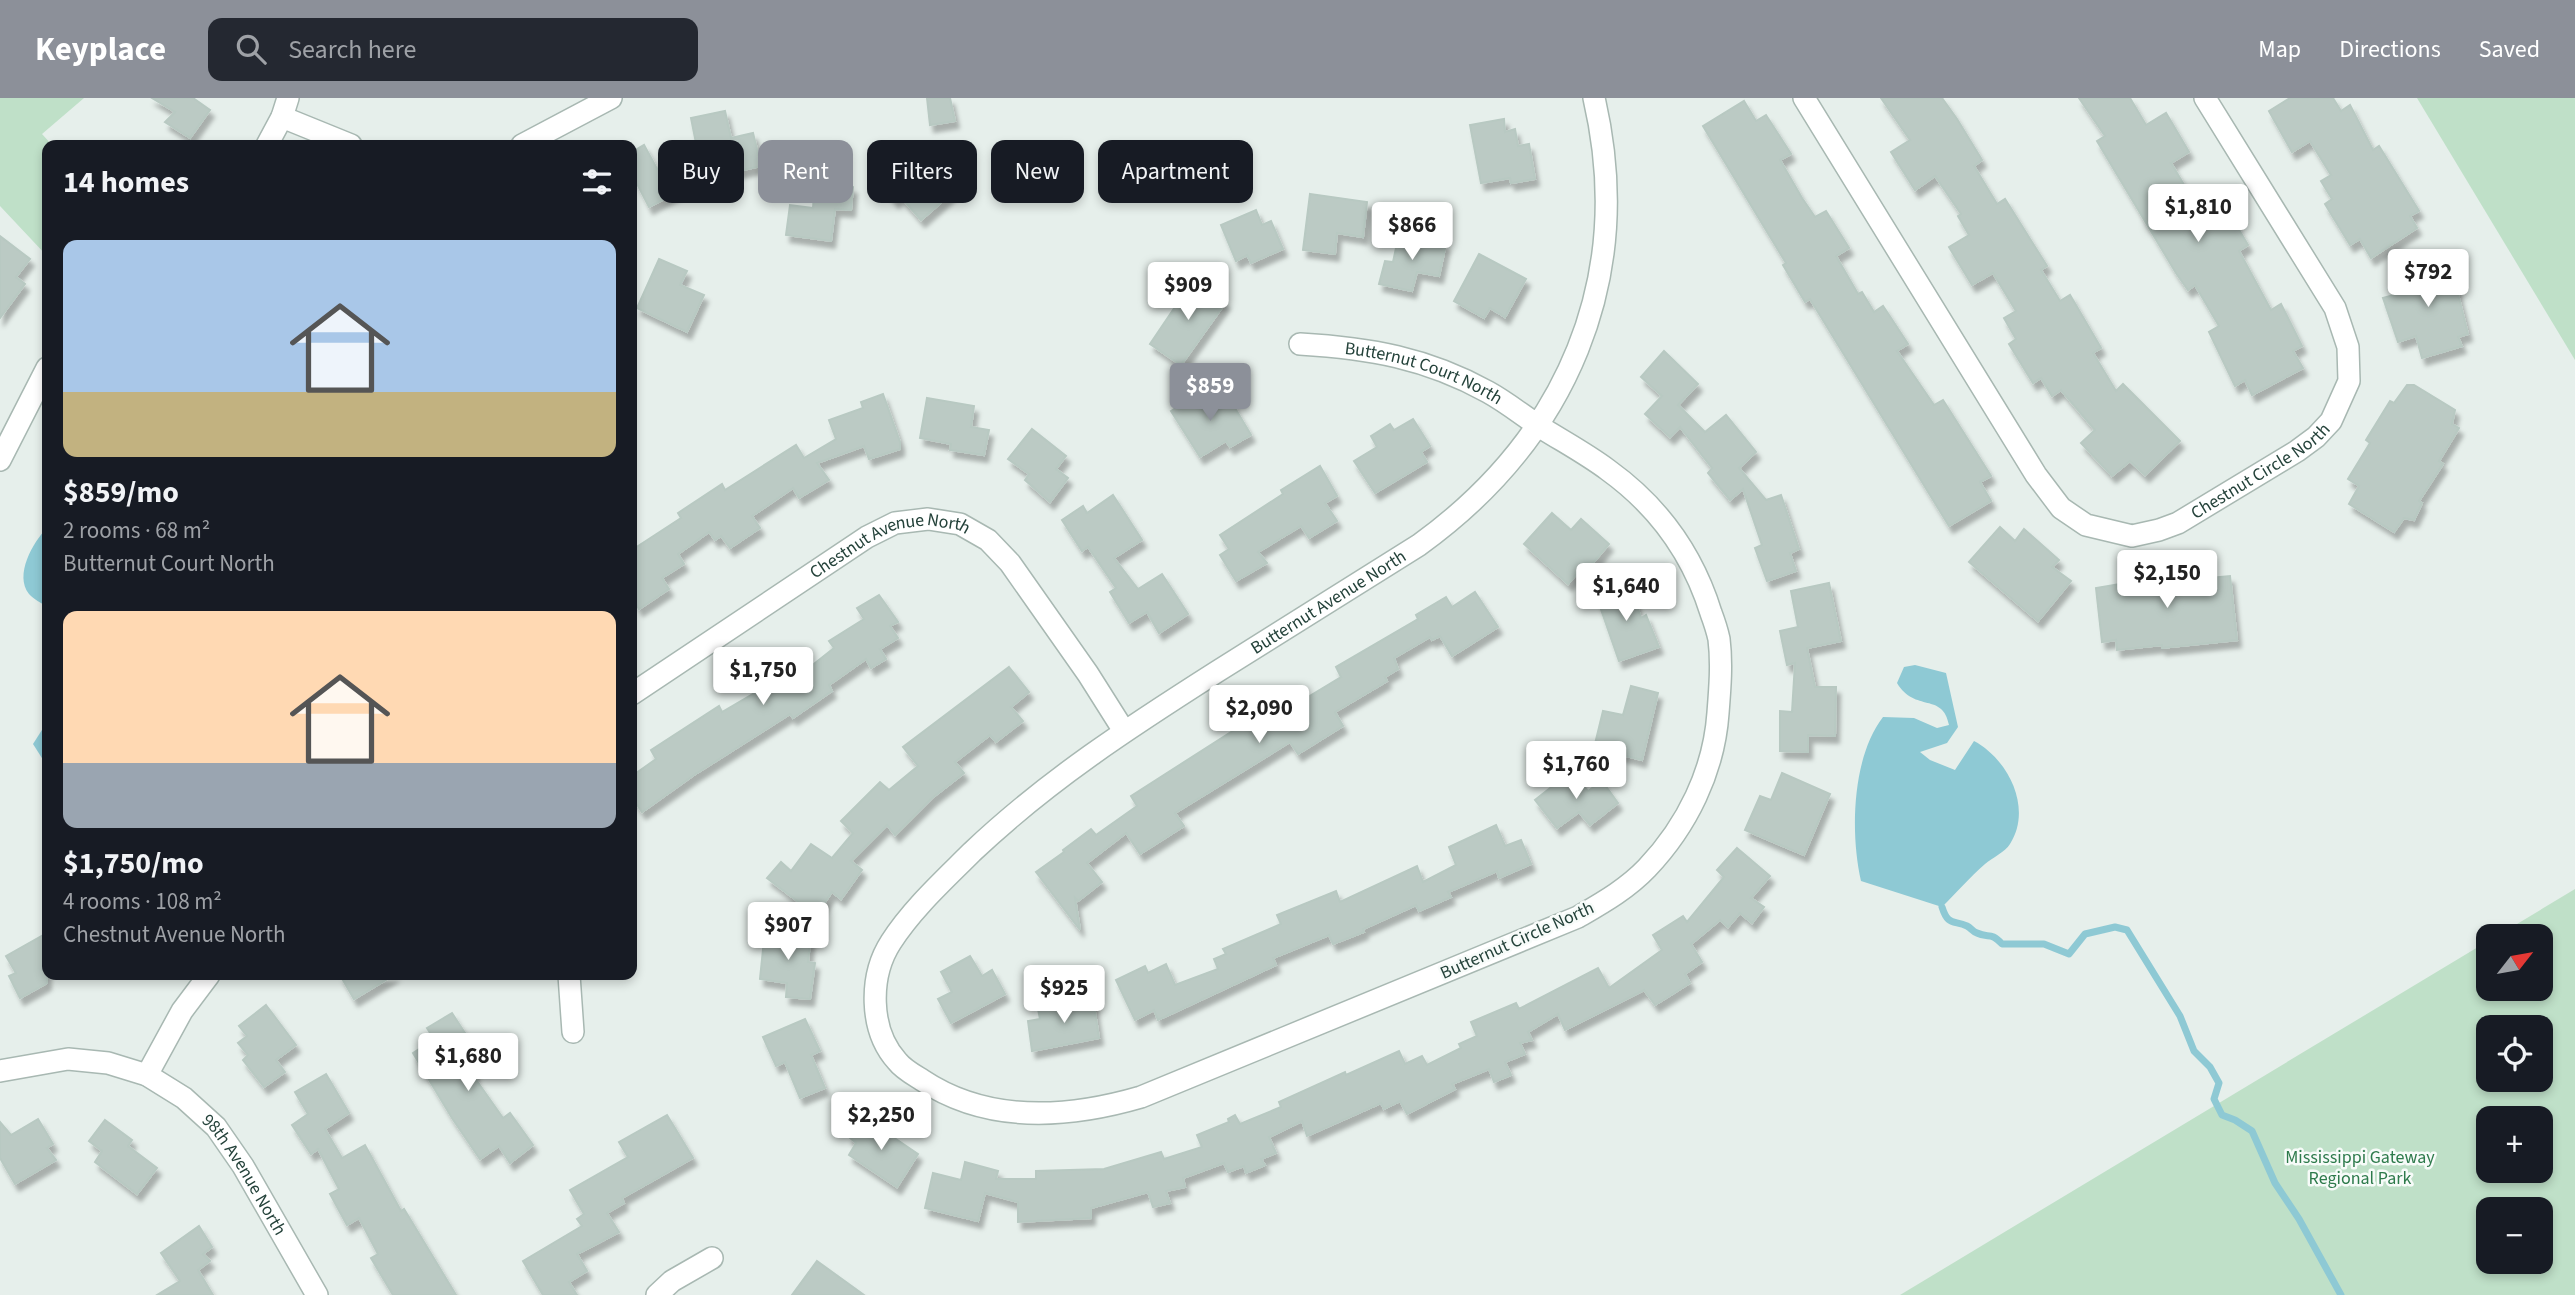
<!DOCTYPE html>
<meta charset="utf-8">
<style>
:root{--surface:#171b24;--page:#242831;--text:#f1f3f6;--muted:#9ea1a6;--accent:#8c9099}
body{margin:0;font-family:"Source Sans 3",sans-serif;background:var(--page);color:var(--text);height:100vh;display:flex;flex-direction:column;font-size:26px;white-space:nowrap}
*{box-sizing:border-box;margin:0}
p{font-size:23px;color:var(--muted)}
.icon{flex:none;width:38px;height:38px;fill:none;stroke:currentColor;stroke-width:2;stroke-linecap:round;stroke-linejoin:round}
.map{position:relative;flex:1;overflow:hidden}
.side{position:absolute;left:42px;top:42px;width:595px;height:840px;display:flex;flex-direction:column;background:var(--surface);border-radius:14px;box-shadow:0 4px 10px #0003}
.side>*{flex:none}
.guide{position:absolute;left:658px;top:42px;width:665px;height:63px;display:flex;gap:14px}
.needle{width:46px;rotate:59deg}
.fabs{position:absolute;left:2476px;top:826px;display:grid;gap:14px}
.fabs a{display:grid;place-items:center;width:77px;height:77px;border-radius:14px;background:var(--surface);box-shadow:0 4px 10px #0003;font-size:35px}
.price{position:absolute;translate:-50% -60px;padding:0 16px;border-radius:7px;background:#fff;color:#222;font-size:23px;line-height:46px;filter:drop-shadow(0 2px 4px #0008)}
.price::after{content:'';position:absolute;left:50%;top:42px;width:21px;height:16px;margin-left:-10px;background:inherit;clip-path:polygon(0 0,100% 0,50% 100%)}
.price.current{background:var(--accent);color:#fff}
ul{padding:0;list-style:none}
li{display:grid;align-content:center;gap:14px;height:371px;padding:0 21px}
li span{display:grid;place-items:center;height:217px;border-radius:14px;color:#555}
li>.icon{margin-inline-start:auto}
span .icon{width:126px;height:126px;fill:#fffc;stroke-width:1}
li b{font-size:30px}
h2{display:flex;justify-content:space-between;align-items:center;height:84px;padding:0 21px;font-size:30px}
.chip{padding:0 24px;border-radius:14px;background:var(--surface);box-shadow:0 4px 10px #0003;font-size:24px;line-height:63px}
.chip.current{background:var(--accent);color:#fff}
header{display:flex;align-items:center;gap:42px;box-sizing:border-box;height:98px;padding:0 35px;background:var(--accent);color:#fff}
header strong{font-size:33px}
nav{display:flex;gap:38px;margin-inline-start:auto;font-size:24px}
.search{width:490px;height:63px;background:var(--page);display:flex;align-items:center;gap:18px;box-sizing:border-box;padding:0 24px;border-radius:14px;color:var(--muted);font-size:26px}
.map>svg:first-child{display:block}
.green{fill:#bfe0c8;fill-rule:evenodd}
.water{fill:#8ec9d4}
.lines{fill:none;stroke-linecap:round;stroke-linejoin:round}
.stream{stroke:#8ec9d4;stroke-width:7}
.building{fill:#bbcac4;stroke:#b8c9c2;stroke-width:2;filter:url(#shadow)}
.minor-casing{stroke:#a8b8b2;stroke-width:24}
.minor{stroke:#fff;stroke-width:21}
.labels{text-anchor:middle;stroke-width:5;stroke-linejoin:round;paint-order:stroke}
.street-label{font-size:18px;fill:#24423a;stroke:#f7fbf9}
.park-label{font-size:18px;fill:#2d7a4b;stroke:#f7fbf9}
</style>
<header>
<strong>Keyplace</strong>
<div class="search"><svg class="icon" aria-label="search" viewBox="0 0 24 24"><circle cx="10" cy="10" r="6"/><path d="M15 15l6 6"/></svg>Search here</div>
<nav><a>Map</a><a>Directions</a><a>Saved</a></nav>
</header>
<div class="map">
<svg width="2575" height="1197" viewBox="0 0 2575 1197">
<defs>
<filter id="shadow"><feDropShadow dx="4" dy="7" stdDeviation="2" flood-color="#0004"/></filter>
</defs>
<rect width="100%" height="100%" fill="#e6efeb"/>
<g class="green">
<path d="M0,0H84L42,36L52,47H47V158L0,108Z"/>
<path d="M2417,0H2575V262Z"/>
<path d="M2575,791V1197H1900L2488,843V891H2541V838H2497ZM2541,929V982H2488V929ZM2488,1020H2541V1073H2488ZM2488,1111H2541V1164H2488Z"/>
</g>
<g class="water">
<path d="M47,430V509C42,505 33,501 29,496C14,477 33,444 47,430Z"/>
<path d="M1915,567L1946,575L1958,629L1947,645L1920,654L1930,662L1955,672L1974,643C2008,661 2033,710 2010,746C2005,754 1992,760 1985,766C1970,779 1956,795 1942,809L1861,783C1850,735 1852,659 1883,619L1914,620L1937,630L1949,627C1943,594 1915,615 1897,585L1904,569Z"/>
<path d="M47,624V668L33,646Z"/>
</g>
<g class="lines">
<path class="stream" d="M1942,809C1948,828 1953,822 1967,828C1971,830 1973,834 1977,835C1989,841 1990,833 2002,846H2044L2069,856L2085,836L2115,829L2127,832L2180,918L2194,953L2210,969L2219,985L2214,1001L2222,1017L2235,1022L2252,1033L2275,1085L2299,1121L2341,1197"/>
</g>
<g class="building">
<path d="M152,0H193L210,12L190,40L165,24L175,14Z"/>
<path d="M927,0H950L955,23L930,27Z"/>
<path d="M1881,0H1942L1957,21L1982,62L1974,68L1997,106L2005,101L2047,168L2041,172L2060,203L2070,197L2101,250L2093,255L2116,293L2123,286L2180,343L2145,377L2130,363L2112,378L2081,345L2095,332L2061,292L2052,298L2041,280L2033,285L2009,246L2016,241L2004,220L2016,213L1993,175L1972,187L1949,149L1969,137L1958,118L1961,116L1935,78L1915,92L1891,54L1910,42Z"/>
<path d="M2079,0H2130L2146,27L2166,15L2189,54L2171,65L2192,100L2202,95L2214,114L2225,108L2248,147L2239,153L2271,212L2281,206L2302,248L2293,253L2303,270L2252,297L2245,282L2235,288L2209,234L2219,228L2195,187L2188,192L2176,175L2097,43L2105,38Z"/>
<path d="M2290,0H2333L2341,13L2350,7L2373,52L2379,48L2419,113L2410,118L2417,130L2371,160L2360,141L2350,147L2325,106L2332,101L2321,83L2331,77L2310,43L2292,54L2269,13Z"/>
<path d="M1744,3L1756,23L1766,17L1791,56L1780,62L1802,100L1815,119L1826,113L1849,150L1836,158L1858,196L1862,194L1874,214L1883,208L1908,246L1897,253L1934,307L1943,302L1991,378L1980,384L1991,403L1949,428L1810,201L1805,204L1783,167L1786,165L1703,28Z"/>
<path d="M725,13L731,40L753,35L761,68L703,81L649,109L632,76V54L644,47L657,71L697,50L691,20Z"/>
<path d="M1504,21L1505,34L1515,31L1518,48L1529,46L1535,81L1511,85L1510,80L1481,85L1470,27Z"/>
<path d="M929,55L958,90L921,122L900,98L895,103L875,81L902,58L912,69Z"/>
<path d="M815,84L853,89L851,112L835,111L831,143L786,137L790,107L813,110Z"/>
<path d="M1310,96L1367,104L1363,139L1337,135L1335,156L1303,152Z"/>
<path d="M1256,112L1262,127L1271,123L1283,151L1251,165L1247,157L1236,163L1221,127Z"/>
<path d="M1399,136L1446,146L1439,178L1417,174L1412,193L1379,186L1385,163L1393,164Z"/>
<path d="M0,138L30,161L16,179L25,186L0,220Z"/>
<path d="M1479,156L1526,181L1505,219L1490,210L1484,220L1454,203Z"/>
<path d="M659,161L687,173L680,187L704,197L687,234L637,210Z"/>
<path d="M2438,161L2441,172L2451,168L2468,236L2458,239L2462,248L2422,260L2416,238L2398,244L2383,200L2405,194L2399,173Z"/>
<path d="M1194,181L1226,204L1181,267L1150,246Z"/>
<path d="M1664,253L1698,286L1678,307L1705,334L1726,317L1756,354L1739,370L1766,402L1781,397L1799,451L1790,455L1796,473L1767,483L1755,450L1762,447L1743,391L1730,402L1708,375L1712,370L1680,329L1670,339L1645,316L1662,298L1641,279Z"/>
<path d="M2407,287H2414L2455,312L2452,326L2459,330L2439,363L2443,366L2419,403L2422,405L2414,422L2404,420L2394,434L2349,406L2359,388L2348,381L2370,345L2366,342L2390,303L2394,305Z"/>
<path d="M1208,290L1221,311L1232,305L1251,337L1230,349L1226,343L1200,359L1171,313Z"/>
<path d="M883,296L900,344V351L869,361L864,348L817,365L829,382L799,400L793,390L752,418L760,430L730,450L721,438L715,442L709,434L678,456L684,466L662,480L669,491L639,511L632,499V452L681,420L678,415L722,386L725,392L796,347L804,360L836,341L829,322L863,310L861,304Z"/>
<path d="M927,300L974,308L971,329L989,332L984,357L950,352L951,346L920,340Z"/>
<path d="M1413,321L1430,348L1421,354L1427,364L1375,395L1354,363L1377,349L1371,338L1390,326L1394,332Z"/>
<path d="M1032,331L1066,358L1056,371L1068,380L1050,404L1025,382L1029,376L1008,361Z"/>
<path d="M1320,368L1337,398L1325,405L1337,423L1309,440L1301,428L1258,454L1267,465L1236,483L1220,457L1229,451L1220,437L1283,396L1281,392Z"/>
<path d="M1113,397L1142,442L1114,460L1138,491L1162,476L1188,516L1159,535L1147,514L1129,525L1110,494L1116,490L1088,449L1082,453L1062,422L1083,408L1087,415Z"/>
<path d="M1552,415L1571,432L1581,421L1609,446L1587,472L1585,466L1568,486L1524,446Z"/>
<path d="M2000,429L2015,443L2024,431L2059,462L2052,469L2071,483L2038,523L1969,464Z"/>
<path d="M2207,468L2209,480L2230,478L2237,542L2162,550V547L2117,552L2116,542L2102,544L2096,490L2120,486L2119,476L2144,472V477Z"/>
<path d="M1629,485L1641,520L1646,517L1659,549L1619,563L1596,497Z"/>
<path d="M1829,485L1841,543L1807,550L1815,589H1836L1835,638L1808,637V654L1780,653V613L1792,614L1795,565L1787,567L1780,533L1798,529L1791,493Z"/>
<path d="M1475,494L1498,529L1452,558L1440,538L1432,542L1430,539L1394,560L1398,571L1385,579L1387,583L1335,614L1343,628L1298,656L1290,644L1175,715L1184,728L1140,756L1126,735L1087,765L1102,784L1078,803L1075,800L1080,832L1036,774L1064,754L1063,752L1091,731L1096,737L1137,708L1131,698L1292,595L1298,605L1341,579L1336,569L1418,521L1416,517L1446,499L1452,509Z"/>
<path d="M879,497L898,524L890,528L898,540L880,551L886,561L871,570L866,561L829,587L832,593L793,620L790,616L694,677L642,714L632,699V678L656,661L651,652L719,608L722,614L763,590L757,580L786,562L790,569L798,564L805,573L834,550L829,543L864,521L857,510Z"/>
<path d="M1009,569L1029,594L1011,609L1023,623L996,644L990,637L955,664L964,675L932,700L895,737L887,727L851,763L862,772L841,801L832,794L816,817L767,780L781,764L791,773L811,746L832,760L853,735L841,723L880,684L889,692L918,668L903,649Z"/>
<path d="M1631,588L1658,595L1642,662L1594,650L1603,613L1623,617Z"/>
<path d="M1572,673L1588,693L1602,683L1618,705L1590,727L1579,714L1557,730L1535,702Z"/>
<path d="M1782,675L1830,696L1804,757L1745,732L1760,698L1771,702Z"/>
<path d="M1496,727L1505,748L1521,742L1531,766L1499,780L1497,773L1448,794L1451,799L1419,813L1416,807L1363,831L1364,834L1333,846L1329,837L1273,860L1276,867L1158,922L1154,912L1135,922L1116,882L1145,868L1148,875L1166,866L1175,887L1218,871L1214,861L1226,856L1223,851L1281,826L1277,817L1336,793L1340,804L1417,768L1423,784L1456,767L1449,749Z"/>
<path d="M1737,750L1770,778L1751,800L1764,809L1752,825L1740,815L1728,829L1720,822L1691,846L1702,864L1685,876L1690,885L1655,907L1644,892L1565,932L1558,916L1528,934L1532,942L1520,945L1525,956L1505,964L1511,977L1494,984L1489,971L1452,986L1455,991L1407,1016L1400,1003L1384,1011L1381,1005L1307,1038L1302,1023L1269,1039L1276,1055L1261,1061L1265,1067L1246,1075L1244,1068L1228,1074L1224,1065L1183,1080L1185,1089L1166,1093L1170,1105L1153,1109L1148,1094L1091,1110V1120L1018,1124V1104L985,1095L978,1123L925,1110L933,1075L961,1082L965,1064L998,1073L996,1081H1036V1073L1104,1071L1161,1054L1164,1061L1202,1049L1197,1037L1229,1024L1228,1021L1235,1017L1240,1026L1281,1009L1279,1004L1345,974L1346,977L1399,953L1405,966L1422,958L1427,967L1461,950L1459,946L1477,938L1471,924L1516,905L1519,911L1598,870L1609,890L1662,852L1653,837L1683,818L1687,824L1724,779L1717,772Z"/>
<path d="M765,832L811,836L808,864L815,865L810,901L786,899L787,885L760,881Z"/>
<path d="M47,835V885L20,900L9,878L16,875L6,858Z"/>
<path d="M970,858L982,878L992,872L1005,896L951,925L938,901L952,894L941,874Z"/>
<path d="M340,877H394L354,901Z"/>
<path d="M1093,901L1099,940L1032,953L1028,923L1040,921L1038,911Z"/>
<path d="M266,907L296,947L276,962L285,974L264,989L243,962L248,957L238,945L247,938L239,928Z"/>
<path d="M452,915L472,946L461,952L475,975L472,976L503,1020L510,1015L533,1047L510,1065L499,1048L480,1061L452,1020L413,955L434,941L427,930Z"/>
<path d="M805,921L820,953L811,957L825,990L800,1000L785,964L776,968L763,939Z"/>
<path d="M326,976L349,1015L325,1031L342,1060L365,1047L401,1113L404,1111L456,1197H393L371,1160L378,1156L359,1120L347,1127L330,1096L339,1091L318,1051L311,1056L292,1027L308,1016L295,994Z"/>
<path d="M667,1017L693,1060L622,1100L624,1105L607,1115L619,1134L577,1156L587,1173L569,1184L577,1197H543L523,1163L582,1128L577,1121L584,1116L570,1092L628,1059L619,1044Z"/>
<path d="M862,1018L918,1056L897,1089L849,1057L856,1045L848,1038Z"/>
<path d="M38,1021L53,1046L47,1050L56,1062L15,1086L0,1060V1024L11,1037Z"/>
<path d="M105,1022L132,1042L128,1048L157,1070L137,1096L95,1064L102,1053L89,1043Z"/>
<path d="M199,1128L212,1149L203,1156L210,1163L198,1172L213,1197H157L180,1183L161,1155Z"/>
<path d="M817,1163L864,1197H792Z"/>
</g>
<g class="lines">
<defs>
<g id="minor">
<path id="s1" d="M1804,0L2036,377L2061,410L2086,427L2132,438L2159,432L2178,425L2297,353L2316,339L2331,323L2349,283L2348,249L2335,210L2205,0"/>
<path d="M282,19L351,47"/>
<path d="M267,47L282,19L288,0"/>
<path d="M522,47L611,0"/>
<path id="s2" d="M1300,246C1369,250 1427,260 1488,294C1508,305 1526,320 1545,332C1566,345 1588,357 1608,372C1658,408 1693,457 1711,515C1714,523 1717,532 1719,541C1722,565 1720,590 1718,615C1714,673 1687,728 1647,770C1627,791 1602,805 1578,819L1141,999C1069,1020 988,1026 922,982C914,977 903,971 897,963C869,932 869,878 891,844C912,811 944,782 972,754C1048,682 1130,629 1218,573C1285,531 1352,489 1419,447C1567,340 1636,181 1594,0"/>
<path d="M0,362L47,270"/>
<path id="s3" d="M632,596L867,439L895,425L928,421L960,426L988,442L1010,465L1088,576L1124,633"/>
<path d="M569,877L573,934"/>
<path id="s4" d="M0,973L68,961L108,965L147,977L184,1000L216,1029L243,1068L317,1197"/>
<path d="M147,977L182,913L209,877"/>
<path d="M657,1197L672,1183L712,1160"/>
</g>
</defs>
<use href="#minor" class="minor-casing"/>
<use href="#minor" class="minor"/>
</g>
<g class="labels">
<g class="street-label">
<text dy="6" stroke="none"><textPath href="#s2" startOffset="128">Butternut Court North</textPath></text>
<text dy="6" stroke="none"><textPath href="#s1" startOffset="707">Chestnut Circle North</textPath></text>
<text dy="6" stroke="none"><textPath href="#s3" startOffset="303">Chestnut Avenue North</textPath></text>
<text dy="6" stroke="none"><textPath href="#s2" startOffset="2294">Butternut Avenue North</textPath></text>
<text transform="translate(1517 842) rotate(-24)" y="6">Butternut Circle North</text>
<text dy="6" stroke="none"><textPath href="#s4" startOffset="292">98th Avenue North</textPath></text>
</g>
<g class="park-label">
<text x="2360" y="1065">Mississippi Gateway<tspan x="2360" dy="21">Regional Park</tspan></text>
</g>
</g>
</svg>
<div class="fabs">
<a><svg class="needle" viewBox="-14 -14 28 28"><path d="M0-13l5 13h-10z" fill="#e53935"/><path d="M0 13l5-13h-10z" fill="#9ea1a6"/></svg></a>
<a><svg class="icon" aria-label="locate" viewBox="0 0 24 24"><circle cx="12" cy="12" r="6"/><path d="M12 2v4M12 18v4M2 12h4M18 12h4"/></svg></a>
<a>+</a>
<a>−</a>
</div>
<b class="price" style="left:2198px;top:146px">$1,810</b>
<b class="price" style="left:1412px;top:164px">$866</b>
<b class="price" style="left:2428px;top:211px">$792</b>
<b class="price" style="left:1188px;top:224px">$909</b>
<b class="price current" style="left:1210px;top:325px">$859</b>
<b class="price" style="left:2167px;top:512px">$2,150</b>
<b class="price" style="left:1626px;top:525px">$1,640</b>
<b class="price" style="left:763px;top:609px">$1,750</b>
<b class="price" style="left:1259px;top:647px">$2,090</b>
<b class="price" style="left:1576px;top:703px">$1,760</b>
<b class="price" style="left:788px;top:864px">$907</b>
<b class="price" style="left:1064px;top:927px">$925</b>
<b class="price" style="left:468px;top:995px">$1,680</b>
<b class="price" style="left:881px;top:1054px">$2,250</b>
<div class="guide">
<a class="chip">Buy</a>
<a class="chip current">Rent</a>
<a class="chip">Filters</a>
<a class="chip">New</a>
<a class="chip">Apartment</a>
</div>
<section class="side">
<h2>14 homes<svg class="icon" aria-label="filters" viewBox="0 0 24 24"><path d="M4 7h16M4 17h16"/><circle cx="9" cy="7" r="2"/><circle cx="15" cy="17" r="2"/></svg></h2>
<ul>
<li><span style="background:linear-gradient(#a9c7e8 70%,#c2b280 0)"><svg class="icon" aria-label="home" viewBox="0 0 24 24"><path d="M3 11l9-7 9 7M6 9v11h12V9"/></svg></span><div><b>$859/mo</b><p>2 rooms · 68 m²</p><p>Butternut Court North</p></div></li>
<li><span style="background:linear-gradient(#ffd9b3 70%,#9aa5b1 0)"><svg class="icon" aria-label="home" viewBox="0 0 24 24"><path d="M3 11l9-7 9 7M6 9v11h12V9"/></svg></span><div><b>$1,750/mo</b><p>4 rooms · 108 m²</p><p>Chestnut Avenue North</p></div></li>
</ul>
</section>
</div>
